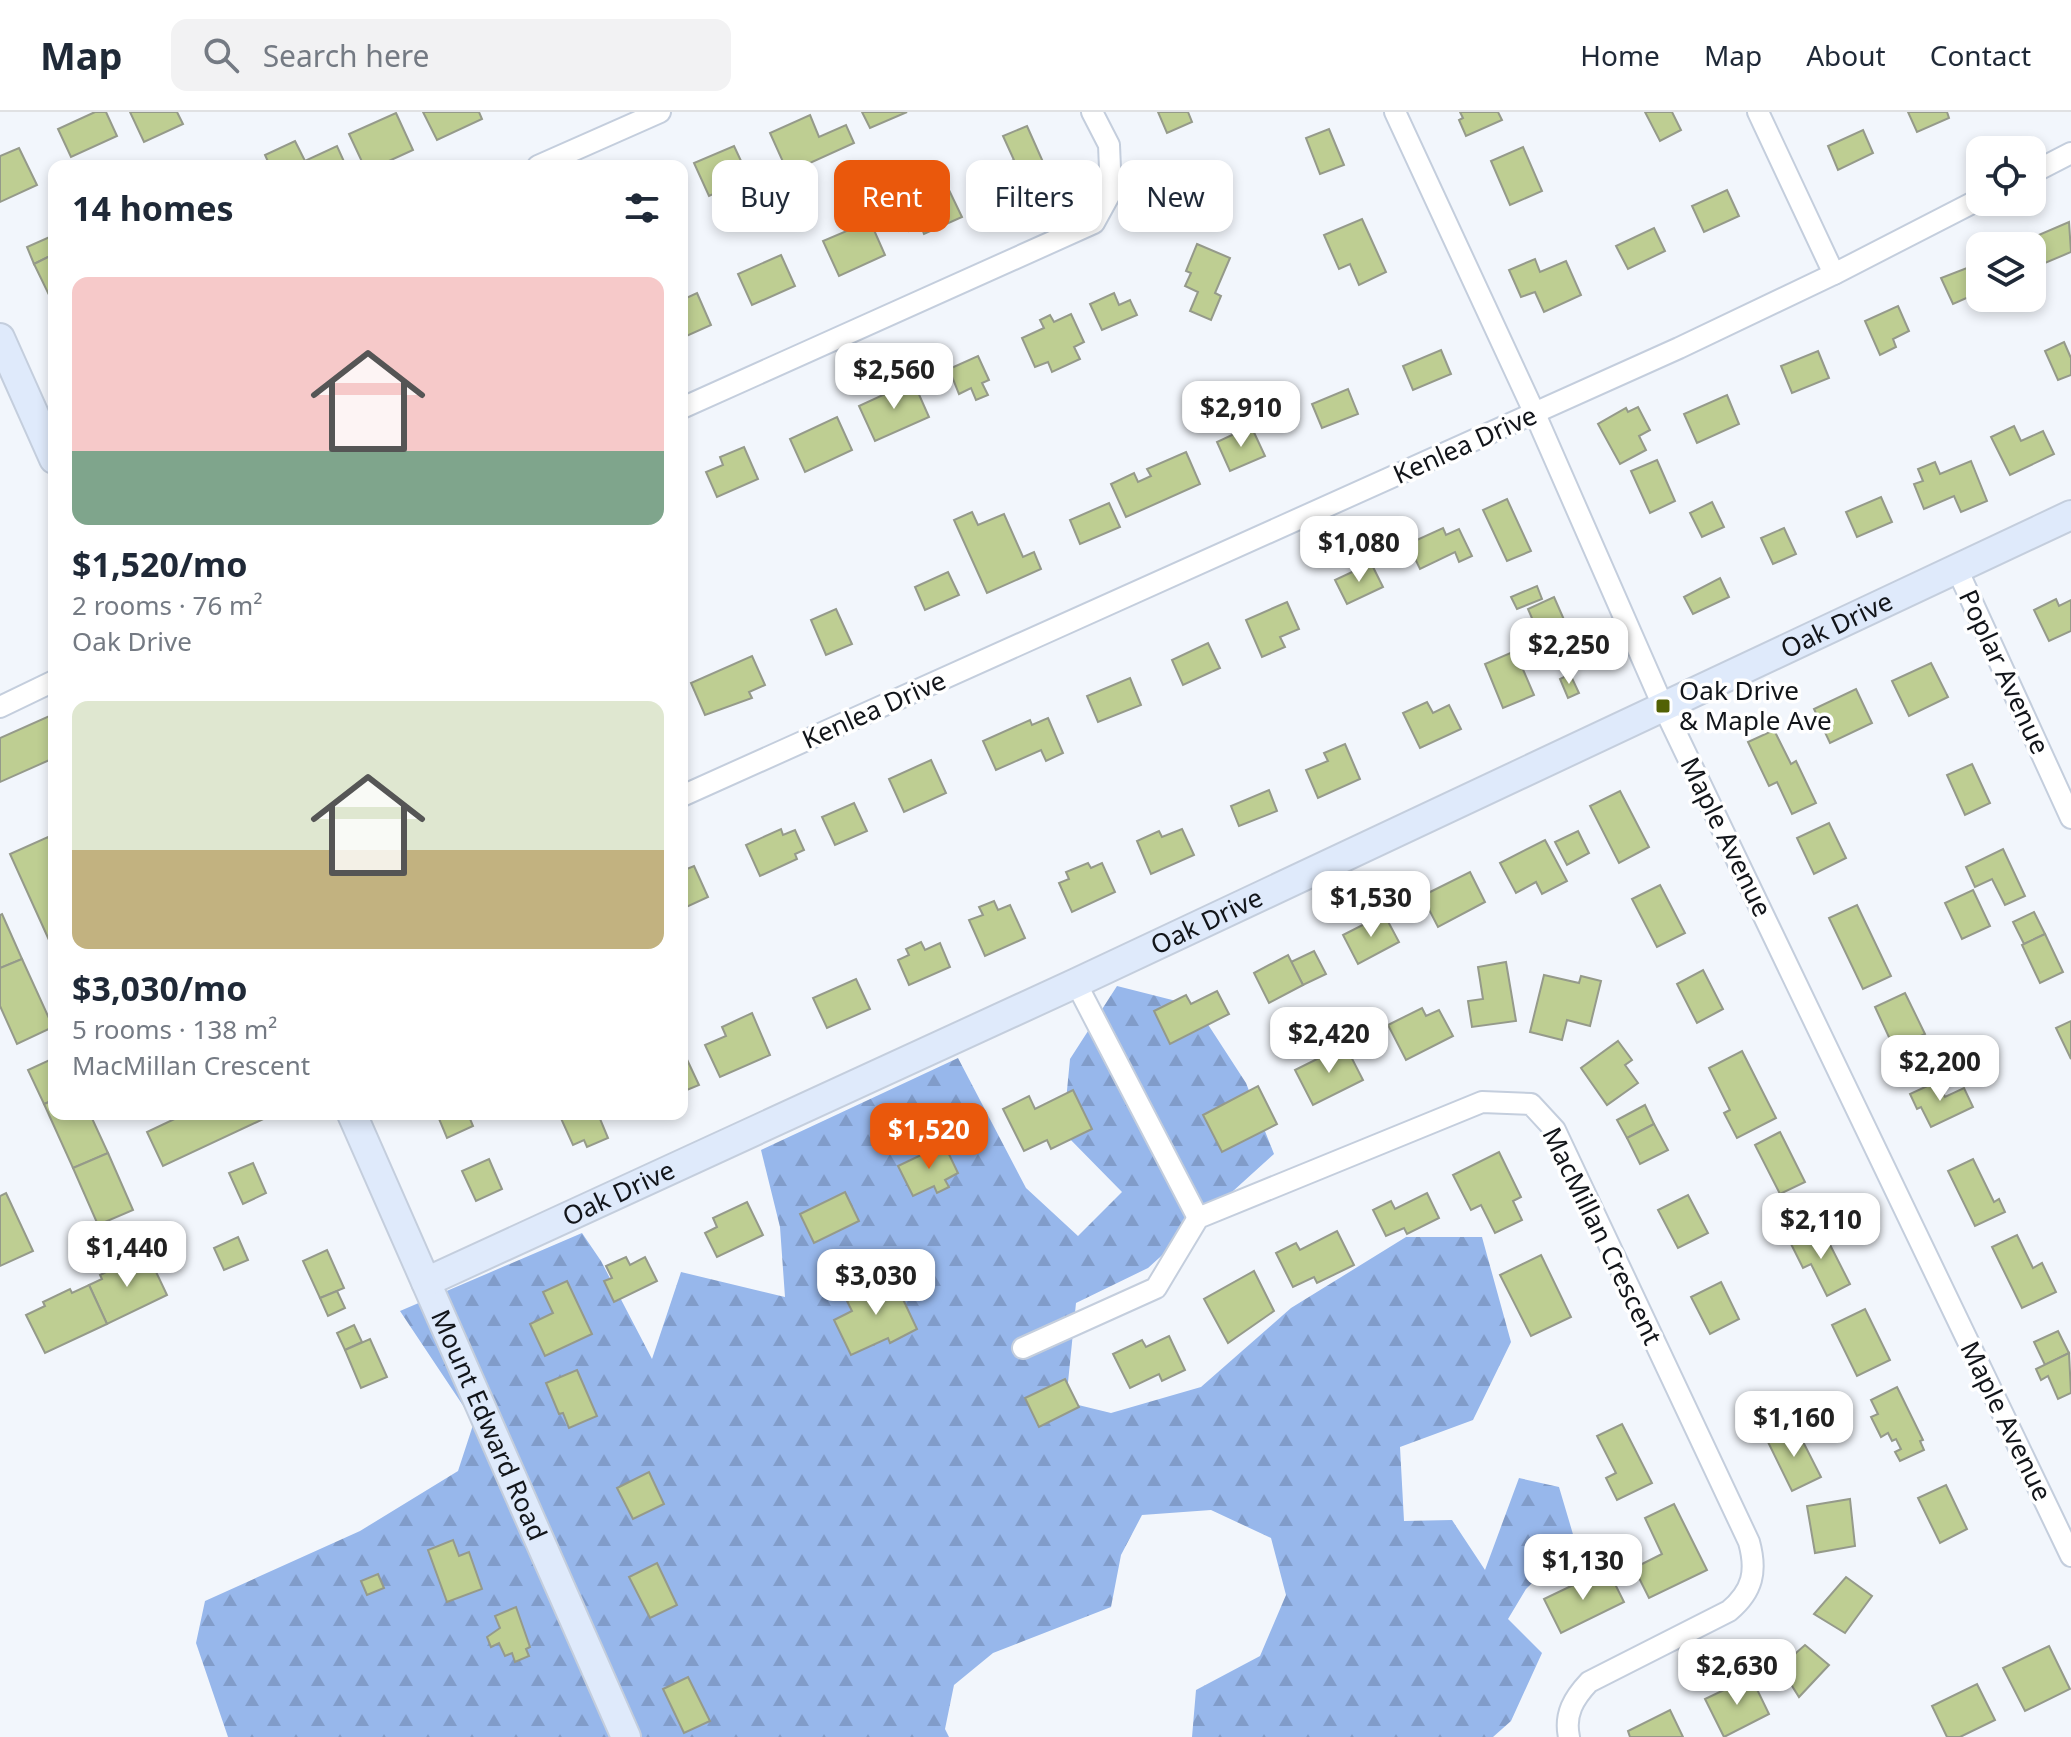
<!DOCTYPE html>
<meta charset="utf-8">
<style>
:root{--surface:#fff;--page:#f2f2f3;--text:#1f2937;--muted:#747a83;--line:#e0e1e3;--accent:#ea580c}
body{margin:0;font-family:"Noto Sans",sans-serif;background:var(--page);color:var(--text);height:100vh;display:flex;flex-direction:column;font-size:30px;white-space:nowrap}
*{box-sizing:border-box;margin:0}
p{font-size:26px;color:var(--muted)}
.icon{flex:none;width:44px;height:44px;fill:none;stroke:currentColor;stroke-width:2;stroke-linecap:round;stroke-linejoin:round}
.map{position:relative;flex:1;overflow:hidden}
.panel{position:absolute;left:48px;top:48px;width:640px;height:960px;display:flex;flex-direction:column;background:var(--surface);border-radius:16px;box-shadow:0 4px 12px #0003}
.panel>*{flex:none}
.banner{position:absolute;left:712px;top:48px;width:760px;height:72px;display:flex;gap:16px}
.tools{position:absolute;left:1966px;top:24px;display:grid;gap:16px}
.tools a{display:grid;place-items:center;width:80px;height:80px;border-radius:16px;background:var(--surface);box-shadow:0 4px 12px #0003;font-size:40px}
.price{position:absolute;translate:-50% -68px;padding:0 18px;border-radius:16px;background:#fff;color:#222;font-size:26px;line-height:52px;filter:drop-shadow(0 2px 4px #0008)}
.price::after{content:'';position:absolute;left:50%;top:48px;width:24px;height:18px;margin-left:-12px;background:inherit;clip-path:polygon(0 0,100% 0,50% 100%)}
.price.selected{background:var(--accent);color:#fff}
ul{padding:0;list-style:none}
li{display:grid;align-content:center;gap:16px;height:424px;padding:0 24px}
li span{display:grid;place-items:center;height:248px;border-radius:16px;color:#555}
li>.icon{margin-inline-start:auto}
span .icon{width:144px;height:144px;fill:#fffc;stroke-width:1}
li b{font-size:34px}
h2{display:flex;justify-content:space-between;align-items:center;height:96px;padding:0 24px;font-size:34px}
.pill{padding:0 28px;border-radius:16px;background:var(--surface);box-shadow:0 4px 12px #0003;font-size:28px;line-height:72px}
.pill.selected{background:var(--accent);color:#fff}
header{display:flex;align-items:center;gap:48px;box-sizing:border-box;height:112px;padding:0 40px;background:var(--surface);border-bottom:2px solid var(--line)}
header strong{font-size:38px}
nav{display:flex;gap:44px;margin-inline-start:auto;font-size:28px}
.search{width:560px;height:72px;background:var(--page);display:flex;align-items:center;gap:20px;box-sizing:border-box;padding:0 28px;border-radius:16px;color:var(--muted);font-size:30px}
.map>svg:first-child{display:block}
.forest{fill:url(#forest-firs)}
.building{fill:#bece92;stroke:#959a8a;stroke-width:2}
.lines{fill:none;stroke-linecap:round;stroke-linejoin:round}
.street-casing{stroke:#c4cedd;stroke-width:24}
.secondary-casing{stroke:#c4cedd;stroke-width:32}
.street{stroke:#fff;stroke-width:20}
.secondary{stroke:#dfeafb;stroke-width:28}
.poi-dot{fill:#526104;stroke:#fff;stroke-width:3}
.labels{text-anchor:middle;stroke-width:7;stroke-linejoin:round;paint-order:stroke}
.street-label{font-size:26px;fill:#12151a;stroke:#fff}
.poi-label{font-size:26px;fill:#12151a;stroke:#fff;text-anchor:start}
</style>
<header>
<strong>Map</strong>
<div class="search"><svg class="icon" aria-label="search" viewBox="0 0 24 24"><circle cx="10" cy="10" r="6"/><path d="M15 15l6 6"/></svg>Search here</div>
<nav><a>Home</a><a>Map</a><a>About</a><a>Contact</a></nav>
</header>
<div class="map">
<svg width="2071" height="1625" viewBox="0 0 2071 1625">
<defs>
<pattern id="forest-firs" width="22" height="20" patternUnits="userSpaceOnUse" patternTransform="scale(2)"><rect width="22" height="20" fill="#97b7eb"/><path d="M5 1l3.5 6h-7zM16 11l3.5 6h-7z" fill="#819cc9"/></pattern>
</defs>
<rect width="100%" height="100%" fill="#f2f6fc"/>
<path class="forest" d="M1117,874L1196,894L1246,971L1274,1042L1148,1156L1076,1191L1066,1290L1111,1301L1201,1275L1291,1196L1406,1125H1482L1511,1230L1473,1308L1400,1335L1404,1409L1452,1408L1485,1458L1519,1366L1559,1375L1575,1429L1526,1477L1508,1507L1542,1541L1511,1609L1493,1625H1192L1196,1578L1260,1544L1286,1483L1271,1426L1211,1398L1142,1403L1121,1443L1111,1495L993,1541L954,1573L945,1617L949,1625H228L196,1531L205,1489L360,1419L458,1359L474,1310L400,1199L582,1121L601,1149L652,1247L681,1160L785,1185L780,1115L761,1038L958,946L1026,1076L1078,1124L1122,1080L1063,1020L1070,947Z"/>
<g class="building">
<path d="M95,0H106L117,24L71,45L58,17Z"/>
<path d="M130,0H177L183,12L144,30Z"/>
<path d="M423,0H479L482,7L437,28Z"/>
<path d="M862,0H907L870,16Z"/>
<path d="M1158,0H1188L1192,10L1167,21Z"/>
<path d="M1460,0H1498L1502,8L1466,24L1459,8L1463,6Z"/>
<path d="M1645,0H1672L1681,18L1660,29Z"/>
<path d="M1908,0H1947L1949,6L1917,20Z"/>
<path d="M396,1L413,38L378,54H364L349,22Z"/>
<path d="M810,3L819,25L846,13L854,31L788,61L770,21Z"/>
<path d="M1027,14L1051,68L999,91L985,61L1014,48L1003,24Z"/>
<path d="M1329,17L1344,53L1320,62L1306,26Z"/>
<path d="M1863,18L1873,41L1838,58L1828,34Z"/>
<path d="M295,29L305,49L337,34L346,54H270L265,43Z"/>
<path d="M734,34L749,66L709,84L694,51Z"/>
<path d="M1523,35L1542,79L1510,93L1491,49Z"/>
<path d="M19,36L37,73L0,90V44Z"/>
<path d="M948,76L962,105L924,122L921,114L909,119L900,97Z"/>
<path d="M1727,78L1739,104L1704,120L1692,94Z"/>
<path d="M1362,107L1386,160L1359,173L1350,152L1339,157L1324,123Z"/>
<path d="M870,109L885,143L839,164L823,129Z"/>
<path d="M2069,110L2071,140L2045,151L2034,125Z"/>
<path d="M1654,116L1665,139L1628,157L1616,134Z"/>
<path d="M52,124L54,142L34,152L27,135Z"/>
<path d="M1197,132L1230,146L1215,181L1221,184L1211,208L1190,199L1198,180L1185,174L1191,161L1186,159Z"/>
<path d="M54,142V183L50,185L34,152Z"/>
<path d="M781,143L795,174L752,193L738,162Z"/>
<path d="M1535,147L1540,160L1566,149L1581,183L1544,200L1535,180L1521,185L1509,158Z"/>
<path d="M1980,151V180L1953,192L1941,166Z"/>
<path d="M697,181L711,213L682,226V188Z"/>
<path d="M1114,181L1119,193L1130,188L1137,203L1102,218L1090,192Z"/>
<path d="M1898,194L1909,219L1893,227L1896,235L1880,243L1865,209Z"/>
<path d="M1071,202L1084,230L1074,235L1080,247L1052,260L1048,250L1035,255L1022,226L1044,216L1040,208L1050,203L1054,210Z"/>
<path d="M2064,230L2071,246V263L2058,268L2045,239Z"/>
<path d="M1441,238L1451,262L1413,278L1403,254Z"/>
<path d="M1818,239L1829,266L1792,281L1781,254Z"/>
<path d="M978,244L989,268L982,271L988,283L976,288L971,276L959,282L949,257Z"/>
<path d="M913,269L929,305L875,329L859,294Z"/>
<path d="M1348,277L1358,302L1322,316L1312,292Z"/>
<path d="M1727,283L1739,312L1697,331L1684,302Z"/>
<path d="M1638,295L1650,318L1639,324L1646,338L1620,352L1598,312L1626,296L1628,300Z"/>
<path d="M837,305L852,338L805,360L790,327Z"/>
<path d="M1251,314L1265,344L1230,359L1217,330Z"/>
<path d="M2014,314L2021,329L2043,319L2054,342L2010,363L1991,325Z"/>
<path d="M744,335L758,367L717,385L706,360L723,353L720,345Z"/>
<path d="M1186,340L1200,372L1126,405L1111,372L1134,361L1138,370L1151,364L1147,357Z"/>
<path d="M1657,348L1675,389L1650,401L1631,359Z"/>
<path d="M1971,349L1987,389L1961,400L1954,384L1924,397L1914,372L1923,369L1918,357L1935,350L1940,362Z"/>
<path d="M1881,385L1892,410L1857,425L1846,400Z"/>
<path d="M1507,387L1531,439L1507,449L1483,398Z"/>
<path d="M1712,390L1724,415L1702,425L1690,401Z"/>
<path d="M1109,391L1120,415L1080,432L1070,408Z"/>
<path d="M972,400L978,413L1004,402L1023,445L1034,440L1041,457L987,481L954,408Z"/>
<path d="M1443,416L1446,423L1459,417L1472,444L1459,450L1455,440L1420,457L1408,432Z"/>
<path d="M1784,416L1796,442L1773,452L1761,426Z"/>
<path d="M1371,451L1383,475L1347,492L1335,468Z"/>
<path d="M948,460L959,483L925,498L915,475Z"/>
<path d="M1720,466L1729,485L1693,502L1684,485Z"/>
<path d="M1537,474L1542,487L1517,497L1511,485Z"/>
<path d="M1554,485L1576,535L1549,546L1528,497Z"/>
<path d="M2056,487L2059,494L2071,488V519L2049,529L2034,498Z"/>
<path d="M1287,490L1299,517L1280,525L1285,535L1262,545L1246,508Z"/>
<path d="M836,497L852,532L826,543L811,508Z"/>
<path d="M1208,531L1220,556L1183,573L1172,548Z"/>
<path d="M1515,539L1534,583L1503,596L1485,552Z"/>
<path d="M752,544L765,573L749,580L752,586L705,603L691,571Z"/>
<path d="M1931,551L1948,585L1909,604L1892,569Z"/>
<path d="M1570,562L1579,581L1568,586L1560,567Z"/>
<path d="M1130,566L1141,593L1098,610L1087,584Z"/>
<path d="M1856,577L1872,611L1830,631L1814,597Z"/>
<path d="M1427,590L1433,601L1449,593L1461,617L1420,636L1403,601Z"/>
<path d="M54,602V646L0,670V626Z"/>
<path d="M1048,606L1063,641L1046,649L1041,638L996,658L983,629L1030,608L1032,613Z"/>
<path d="M1774,618L1791,652L1796,649L1816,691L1792,702L1777,670L1769,674L1748,630Z"/>
<path d="M1345,632L1360,667L1318,686L1306,658L1328,649L1324,641Z"/>
<path d="M931,648L946,681L904,700L889,667Z"/>
<path d="M1972,652L1990,691L1965,703L1947,663Z"/>
<path d="M1269,678L1277,699L1239,714L1231,694Z"/>
<path d="M1620,679L1649,735L1619,751L1590,694Z"/>
<path d="M854,691L867,719L835,733L822,705Z"/>
<path d="M1829,711L1846,746L1814,762L1797,726Z"/>
<path d="M781,717L783,723L795,718L804,738L795,742L797,747L760,764L746,733Z"/>
<path d="M1182,717L1194,743L1151,762L1137,729L1159,719L1162,725Z"/>
<path d="M1578,719L1589,741L1567,753L1555,730Z"/>
<path d="M48,725L54,738V839L10,742Z"/>
<path d="M1545,728L1567,769L1542,782L1536,770L1516,781L1500,751Z"/>
<path d="M2003,737L2025,784L2005,793L1992,767L1975,775L1966,755Z"/>
<path d="M1088,751L1091,756L1102,751L1115,780L1072,800L1059,771L1069,767L1066,760Z"/>
<path d="M694,754L708,785L682,797V759Z"/>
<path d="M1470,760L1485,790L1438,815L1422,784Z"/>
<path d="M1660,773L1685,821L1657,835L1632,787Z"/>
<path d="M1973,778L1990,814L1962,827L1945,791Z"/>
<path d="M994,789L998,798L1010,793L1025,826L985,844L969,808L983,803L979,795Z"/>
<path d="M1857,793L1891,864L1863,877L1829,806Z"/>
<path d="M2034,800L2045,822L2024,832L2013,810Z"/>
<path d="M2,802L22,847L0,856V803Z"/>
<path d="M1384,802L1399,830L1358,852L1343,823Z"/>
<path d="M2045,822L2063,860L2040,871L2022,833Z"/>
<path d="M921,830L925,838L940,831L950,855L909,873L898,848L909,843L906,837Z"/>
<path d="M1314,839L1326,862L1303,873L1291,850Z"/>
<path d="M1288,843L1303,873L1269,891L1254,861Z"/>
<path d="M22,847L53,915L17,932L0,894V856Z"/>
<path d="M1506,850L1516,909L1472,915L1468,889L1483,887L1478,855Z"/>
<path d="M1703,858L1723,897L1697,911L1677,872Z"/>
<path d="M1544,863L1579,871L1581,864L1601,869L1590,914L1567,908L1562,928L1530,920Z"/>
<path d="M856,867L870,897L827,916L813,886Z"/>
<path d="M1217,879L1229,902L1170,932L1154,899L1186,883L1191,892Z"/>
<path d="M1905,881L1925,922L1894,936L1875,895Z"/>
<path d="M1422,896L1426,904L1439,898L1453,924L1406,948L1388,913Z"/>
<path d="M752,901L770,943L720,965L705,933L726,924L722,915Z"/>
<path d="M2071,909V947L2056,916Z"/>
<path d="M1618,929L1632,948L1625,953L1638,971L1607,993L1581,956Z"/>
<path d="M1345,933L1363,968L1313,993L1295,958Z"/>
<path d="M683,939L699,973L682,980V940Z"/>
<path d="M1742,939L1776,1006L1737,1026L1724,1001L1730,998L1709,956Z"/>
<path d="M54,946V988L44,992L28,958Z"/>
<path d="M1938,969L1945,985L1964,976L1973,995L1931,1015L1921,995L1917,997L1910,982Z"/>
<path d="M1258,974L1277,1012L1222,1040L1203,1003Z"/>
<path d="M1073,978L1092,1017L1051,1037L1047,1028L1024,1039L1003,997L1029,984L1035,997Z"/>
<path d="M54,988V1002H90L108,1041L73,1056L44,992Z"/>
<path d="M1645,993L1654,1012L1627,1026L1617,1008Z"/>
<path d="M185,1002H274L163,1054L147,1020Z"/>
<path d="M437,1002H468L473,1014L447,1026Z"/>
<path d="M559,1002H598L608,1026L587,1035L584,1028L573,1033Z"/>
<path d="M1654,1012L1668,1038L1640,1052L1627,1026Z"/>
<path d="M1780,1020L1805,1070L1780,1082L1755,1033Z"/>
<path d="M944,1032L958,1061L945,1068L949,1075L937,1081L934,1074L913,1084L898,1054Z"/>
<path d="M1499,1040L1521,1085L1513,1089L1522,1108L1495,1121L1481,1093L1471,1098L1453,1063Z"/>
<path d="M108,1041L133,1098L98,1113L73,1056Z"/>
<path d="M489,1047L502,1077L476,1089L462,1059Z"/>
<path d="M1973,1047L1994,1090L1999,1087L2005,1100L1975,1114L1948,1059Z"/>
<path d="M253,1051L266,1081L243,1092L229,1061Z"/>
<path d="M845,1080L859,1109L814,1131L800,1102Z"/>
<path d="M6,1081L33,1139L0,1154V1084Z"/>
<path d="M1427,1081L1439,1106L1407,1122L1404,1116L1386,1124L1373,1098L1391,1089L1395,1097Z"/>
<path d="M1688,1083L1708,1121L1678,1136L1658,1098Z"/>
<path d="M747,1090L763,1123L717,1145L705,1121L717,1115L713,1106Z"/>
<path d="M1822,1117L1850,1172L1827,1184L1811,1152L1803,1156L1791,1132Z"/>
<path d="M1337,1119L1354,1153L1317,1171L1314,1165L1293,1175L1276,1141L1296,1131L1300,1138Z"/>
<path d="M2017,1123L2033,1156L2042,1151L2056,1180L2022,1196L1992,1135Z"/>
<path d="M238,1125L248,1148L224,1158L214,1136Z"/>
<path d="M327,1138L344,1176L320,1186L303,1149Z"/>
<path d="M1541,1143L1571,1205L1531,1224L1500,1163Z"/>
<path d="M149,1145L167,1183L107,1212L89,1173L102,1167L100,1163L131,1148L133,1152Z"/>
<path d="M626,1145L630,1153L645,1145L657,1169L614,1190L604,1169L612,1166L606,1154Z"/>
<path d="M1254,1159L1274,1199L1228,1231L1204,1187Z"/>
<path d="M892,1164L917,1217L890,1231L888,1226L851,1243L834,1208L852,1199L847,1189L865,1181L864,1178Z"/>
<path d="M567,1169L592,1222L545,1244L530,1212L553,1201L543,1180Z"/>
<path d="M1721,1170L1739,1207L1710,1222L1691,1185Z"/>
<path d="M89,1173L107,1212L45,1241L26,1203L45,1194L43,1190L70,1177L72,1181Z"/>
<path d="M337,1179L345,1196L328,1204L320,1186Z"/>
<path d="M1865,1197L1890,1248L1857,1264L1832,1213Z"/>
<path d="M354,1213L362,1230L345,1238L337,1221Z"/>
<path d="M2058,1219L2069,1241L2045,1253L2034,1230Z"/>
<path d="M1169,1224L1185,1258L1162,1269L1159,1262L1130,1276L1113,1242L1142,1228L1146,1235Z"/>
<path d="M370,1227L387,1265L361,1276L345,1238Z"/>
<path d="M2069,1241L2071,1281L2058,1287L2048,1264L2041,1268L2036,1257Z"/>
<path d="M577,1258L597,1304L569,1316L563,1301L559,1302L546,1271Z"/>
<path d="M1065,1267L1079,1295L1039,1315L1025,1286Z"/>
<path d="M1897,1275L1923,1328L1920,1329L1924,1338L1900,1349L1895,1340L1901,1337L1896,1327L1892,1329L1888,1321L1881,1325L1871,1305L1878,1302L1871,1288Z"/>
<path d="M1622,1312L1652,1371L1617,1388L1606,1366L1616,1361L1597,1324Z"/>
<path d="M1795,1314L1821,1365L1792,1379L1767,1328Z"/>
<path d="M649,1360L664,1392L633,1407L617,1376Z"/>
<path d="M1946,1373L1967,1417L1940,1431L1918,1386Z"/>
<path d="M1850,1387L1855,1434L1815,1441L1807,1394Z"/>
<path d="M1674,1392L1707,1458L1649,1486L1634,1456L1662,1442L1645,1406Z"/>
<path d="M453,1428L459,1444L469,1440L482,1477L447,1490L428,1438Z"/>
<path d="M657,1451L677,1493L650,1506L629,1465Z"/>
<path d="M378,1462L384,1476L367,1483L361,1469Z"/>
<path d="M1610,1462L1624,1490L1561,1521L1544,1487L1592,1464L1594,1470Z"/>
<path d="M1846,1465L1872,1484L1845,1521L1814,1502Z"/>
<path d="M516,1495L530,1535L526,1537L529,1544L515,1550L512,1541L505,1544L499,1531L491,1535L487,1525L500,1516L495,1504Z"/>
<path d="M1805,1533L1829,1553L1799,1585L1780,1555Z"/>
<path d="M2049,1534L2070,1577L2025,1599L2003,1556Z"/>
<path d="M688,1565L710,1609L684,1621L663,1577Z"/>
<path d="M1751,1565L1769,1602L1724,1625L1705,1587Z"/>
<path d="M1977,1572L1995,1608L1960,1625H1947L1932,1594Z"/>
<path d="M1670,1598L1683,1625H1630L1628,1619Z"/>
</g>
<g class="lines">
<defs>
<g id="street">
<path d="M1395,0L1535,302L1663,594L2071,1444"/>
<path d="M1758,0L1834,162"/>
<path d="M538,54L660,0"/>
<path d="M2032,61L2071,41"/>
<path d="M682,296L1094,111L1111,80L1109,33L1092,0"/>
<path d="M1957,457L2071,706"/>
<path d="M0,595L54,569"/>
<path d="M682,684L1679,236L1834,162L1980,87"/>
<path d="M1076,871L1198,1106"/>
<path d="M1023,1236L1156,1176L1198,1106L1482,990L1531,992L1555,1018L1749,1430C1757,1459 1753,1479 1729,1499L1589,1570C1574,1586 1564,1602 1569,1625"/>
</g>
<g id="secondary">
<path d="M0,226L54,347"/>
<path id="s1" d="M352,1002L626,1625"/>
<path id="s2" d="M426,1170L1076,871L2071,403"/>
</g>
</defs>
<use href="#street" class="street-casing"/>
<use href="#secondary" class="secondary-casing"/>
<use href="#street" class="street"/>
<use href="#secondary" class="secondary"/>
</g>
<rect class="poi-dot" x="1655" y="586" width="16" height="16" rx="4"/>
<g class="labels">
<g class="street-label">
<text transform="translate(1465 333) rotate(-24)" y="9">Kenlea Drive</text>
<text dy="9" stroke="none"><textPath href="#s2" startOffset="1556">Oak Drive</textPath></text>
<text transform="translate(2004 560) rotate(65)" y="9">Poplar Avenue</text>
<text transform="translate(874 598) rotate(-24)" y="9">Kenlea Drive</text>
<text transform="translate(1726 725) rotate(64)" y="9">Maple Avenue</text>
<text dy="9" stroke="none"><textPath href="#s2" startOffset="860">Oak Drive</textPath></text>
<text dy="9" stroke="none"><textPath href="#s2" startOffset="212">Oak Drive</textPath></text>
<text transform="translate(1602 1124) rotate(64)" y="9">MacMillan Crescent</text>
<text transform="translate(2006 1309) rotate(64)" y="9">Maple Avenue</text>
<text dy="9" stroke="none"><textPath href="#s1" startOffset="340">Mount Edward Road</textPath></text>
</g>
<g class="poi-label">
<text x="1679" y="588">Oak Drive<tspan x="1679" dy="30">&amp; Maple Ave</tspan></text>
</g>
</g>
</svg>
<div class="tools">
<a><svg class="icon" aria-label="locate" viewBox="0 0 24 24"><circle cx="12" cy="12" r="6"/><path d="M12 2v4M12 18v4M2 12h4M18 12h4"/></svg></a>
<a><svg class="icon" aria-label="layers" viewBox="0 0 24 24"><path d="M12 4l9 5-9 5-9-5zM3 14l9 5 9-5"/></svg></a>
</div>
<b class="price" style="left:894px;top:299px">$2,560</b>
<b class="price" style="left:1241px;top:337px">$2,910</b>
<b class="price" style="left:1359px;top:472px">$1,080</b>
<b class="price" style="left:1569px;top:574px">$2,250</b>
<b class="price" style="left:1371px;top:827px">$1,530</b>
<b class="price" style="left:1329px;top:963px">$2,420</b>
<b class="price" style="left:1940px;top:991px">$2,200</b>
<b class="price selected" style="left:929px;top:1059px">$1,520</b>
<b class="price" style="left:1821px;top:1149px">$2,110</b>
<b class="price" style="left:127px;top:1177px">$1,440</b>
<b class="price" style="left:876px;top:1205px">$3,030</b>
<b class="price" style="left:1794px;top:1347px">$1,160</b>
<b class="price" style="left:1583px;top:1490px">$1,130</b>
<b class="price" style="left:1737px;top:1595px">$2,630</b>
<div class="banner">
<a class="pill">Buy</a>
<a class="pill selected">Rent</a>
<a class="pill">Filters</a>
<a class="pill">New</a>
</div>
<section class="panel">
<h2>14 homes<svg class="icon" aria-label="filters" viewBox="0 0 24 24"><path d="M4 7h16M4 17h16"/><circle cx="9" cy="7" r="2"/><circle cx="15" cy="17" r="2"/></svg></h2>
<ul>
<li><span style="background:linear-gradient(#f6c9c9 70%,#7fa58c 0)"><svg class="icon" aria-label="home" viewBox="0 0 24 24"><path d="M3 11l9-7 9 7M6 9v11h12V9"/></svg></span><div><b>$1,520/mo</b><p>2 rooms · 76 m²</p><p>Oak Drive</p></div></li>
<li><span style="background:linear-gradient(#dfe7d0 60%,#c2b280 0)"><svg class="icon" aria-label="home" viewBox="0 0 24 24"><path d="M3 11l9-7 9 7M6 9v11h12V9"/></svg></span><div><b>$3,030/mo</b><p>5 rooms · 138 m²</p><p>MacMillan Crescent</p></div></li>
</ul>
</section>
</div>
